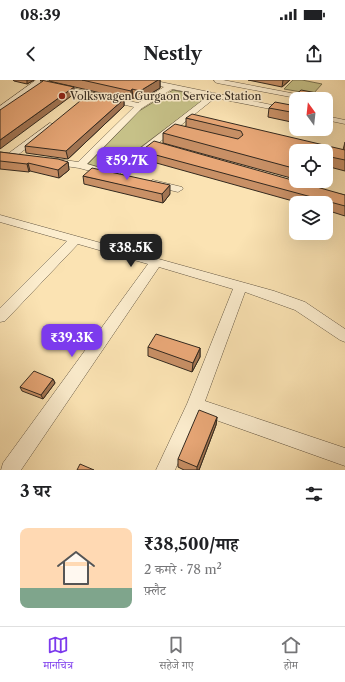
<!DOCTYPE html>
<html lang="hi">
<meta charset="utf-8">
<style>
:root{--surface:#fff;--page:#f2f2f2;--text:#202124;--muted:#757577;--line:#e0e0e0;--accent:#7c3aed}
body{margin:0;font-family:"Libre Caslon Text","Noto Serif Devanagari",serif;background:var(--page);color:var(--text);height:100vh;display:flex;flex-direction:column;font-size:15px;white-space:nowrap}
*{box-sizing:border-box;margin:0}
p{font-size:13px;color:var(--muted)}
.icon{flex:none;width:22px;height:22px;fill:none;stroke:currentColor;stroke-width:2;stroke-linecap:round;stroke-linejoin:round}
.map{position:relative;height:390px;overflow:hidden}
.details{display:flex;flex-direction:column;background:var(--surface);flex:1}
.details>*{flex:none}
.needle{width:26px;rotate:345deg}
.fabs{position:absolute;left:289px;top:12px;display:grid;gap:8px}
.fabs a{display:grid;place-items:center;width:44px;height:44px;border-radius:8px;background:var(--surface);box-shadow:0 4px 16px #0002;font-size:20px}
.price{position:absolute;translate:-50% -34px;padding:0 9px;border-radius:8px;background:var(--accent);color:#fff;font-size:13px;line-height:26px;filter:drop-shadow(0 1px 2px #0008)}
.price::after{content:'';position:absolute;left:50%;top:24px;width:12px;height:9px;margin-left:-6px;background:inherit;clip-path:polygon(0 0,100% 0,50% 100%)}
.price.selected{background:#222;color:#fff}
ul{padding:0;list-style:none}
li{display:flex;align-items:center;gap:12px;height:100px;padding:0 20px}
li+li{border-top:1px solid var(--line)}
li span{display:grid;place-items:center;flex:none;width:112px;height:80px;border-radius:8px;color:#555}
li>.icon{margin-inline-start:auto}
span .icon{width:48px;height:48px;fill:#fffc;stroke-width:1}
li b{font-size:17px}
h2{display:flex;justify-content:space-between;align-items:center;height:48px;padding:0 20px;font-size:17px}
.status{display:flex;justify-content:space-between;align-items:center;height:28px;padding:0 20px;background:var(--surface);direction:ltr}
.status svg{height:11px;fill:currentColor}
header{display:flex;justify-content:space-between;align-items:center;height:52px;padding:0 20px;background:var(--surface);font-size:18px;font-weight:700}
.tab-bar{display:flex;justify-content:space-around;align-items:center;height:56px;border-top:1px solid var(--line);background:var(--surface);font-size:11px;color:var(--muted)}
.tab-bar a{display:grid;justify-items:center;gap:2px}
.tab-bar .selected{color:var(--accent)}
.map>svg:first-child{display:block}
.green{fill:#c6c188;stroke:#7c7554}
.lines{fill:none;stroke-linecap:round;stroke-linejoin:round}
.minor-casing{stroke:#655844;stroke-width:1}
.minor{fill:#fcedce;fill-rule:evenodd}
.wall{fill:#c89066;stroke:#33291f}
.shaded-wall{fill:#a27553;stroke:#33291f}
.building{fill:#e8a777;stroke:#33291f}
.poi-dot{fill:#8f2418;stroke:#fcedce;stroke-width:1.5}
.labels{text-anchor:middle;stroke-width:3;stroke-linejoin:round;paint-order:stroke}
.far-poi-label{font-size:11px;fill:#33291f;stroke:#fcedce;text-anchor:start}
</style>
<div class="status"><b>08:39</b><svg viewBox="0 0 49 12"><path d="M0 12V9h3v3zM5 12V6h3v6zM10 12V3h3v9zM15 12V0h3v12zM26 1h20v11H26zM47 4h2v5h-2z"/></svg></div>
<header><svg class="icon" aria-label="back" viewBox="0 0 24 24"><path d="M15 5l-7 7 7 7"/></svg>Nestly<svg class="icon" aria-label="share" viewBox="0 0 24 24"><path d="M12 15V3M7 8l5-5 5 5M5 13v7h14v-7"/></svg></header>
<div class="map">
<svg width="345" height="390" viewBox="0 0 345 390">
<rect width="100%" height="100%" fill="#fbe3b3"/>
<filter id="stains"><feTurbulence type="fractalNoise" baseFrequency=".005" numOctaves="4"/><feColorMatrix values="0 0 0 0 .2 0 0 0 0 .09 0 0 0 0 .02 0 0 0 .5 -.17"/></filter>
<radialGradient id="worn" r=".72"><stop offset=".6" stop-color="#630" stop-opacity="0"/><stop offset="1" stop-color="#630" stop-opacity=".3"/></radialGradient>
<g class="green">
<path d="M293,0H302L322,4L313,14L284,9Z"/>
<path d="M173,10L208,17L110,90L88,84L139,31Z"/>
</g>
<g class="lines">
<defs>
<g id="minor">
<path d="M36,0H48L46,2L138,23L164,7L137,0H151L296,30V34L215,18L117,96L113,97L79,88L51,84L46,81L51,78L78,82L134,27L42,5L0,31V26ZM172,9L208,16L111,91L87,84L142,28Z"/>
<path d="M214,0H223L296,14L300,16L296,18L217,3L215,2Z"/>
<path d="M326,36L345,40V44L326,40Z"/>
<path d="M50,43L53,44L54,46L53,48L15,77H9L7,75L9,73Z"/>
<path d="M153,100L182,107L183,109L178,112L149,105L148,103Z"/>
<path d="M0,135L274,211L305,222L345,249V262L340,260L295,230L245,212L205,321L345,368V386L199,334L175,390H156L187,324L233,209L159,187L21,390H1L3,383L148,184L78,164L5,241L0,242V228L67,161L0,142Z"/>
</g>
</defs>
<use href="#minor" class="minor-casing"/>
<use href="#minor" class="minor"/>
</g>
<g class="wall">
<path d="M13,0H34L27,4L14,1Z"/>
<path d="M49,0H160V8L140,20L133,18L131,20L49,1Z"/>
<path d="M248,0H290L282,7Z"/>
<path d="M292,18L296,19V43L268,37L269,28L291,25Z"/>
<path d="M124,19V26L68,79L26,73L25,66Z"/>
<path d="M186,38L343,70L345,62V91L326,86V71H296V92L291,98L163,63V53L186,46Z"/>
<path d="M141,71L345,115V136L326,130V123H300L142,79Z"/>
<path d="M0,72L68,82L69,90L59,98L30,91L29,92L0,89Z"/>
<path d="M83,96L170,114L163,123L84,104Z"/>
<path d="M148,267L200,268V277L192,292L148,276Z"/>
<path d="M53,299L55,303L43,319L22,311L20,307Z"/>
<path d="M217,337L216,345L199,390H184L178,387V379Z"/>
</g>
<g class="shaded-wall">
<path d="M27,0H34L27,4Z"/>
<path d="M158,0H160V8L140,20V11Z"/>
<path d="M283,0H290L282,7Z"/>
<path d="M74,7V14L0,69V60Z"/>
<path d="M132,9L133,18L131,20V11Z"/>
<path d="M328,15L326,24V19H325Z"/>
<path d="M124,19V26L68,79L66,71Z"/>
<path d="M68,82L69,90L59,98L58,90Z"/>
<path d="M28,83L30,91L29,92L27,84Z"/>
<path d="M296,84V92L291,98L293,88Z"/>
<path d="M170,105V114L163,123L162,114Z"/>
<path d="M200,268V277L192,292L193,283Z"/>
<path d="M53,299L55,303L43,319L41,315Z"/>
<path d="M217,337L216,345L199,390H197V387Z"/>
</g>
<g class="building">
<path d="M41,0L74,7L0,60V30L43,1H40Z"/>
<path d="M82,0H158L140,11L132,9L131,11Z"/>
<path d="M301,10L328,15L325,19H296L292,18Z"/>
<path d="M91,12L124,19L66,71L25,66Z"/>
<path d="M275,22L296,26V33L269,28Z"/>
<path d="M192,34L345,70V80L326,76V71H296V84L293,88L163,53L175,44L238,59L243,55L241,51L186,38Z"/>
<path d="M154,61L345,115V126L141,71Z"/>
<path d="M0,72L58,79L68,82L58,90L28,83L27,84L0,81Z"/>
<path d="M92,88L170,105L162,114L83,96Z"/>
<path d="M156,254L200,268L193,283L148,267Z"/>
<path d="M34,291L53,299L41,315L20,307Z"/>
<path d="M199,330L217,337L197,387L178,379Z"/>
<path d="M80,384L94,390H77Z"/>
</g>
<circle class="poi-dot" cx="62" cy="16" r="4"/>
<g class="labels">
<g class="far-poi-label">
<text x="70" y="20">Volkswagen Gurgaon Service Station</text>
</g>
</g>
<rect width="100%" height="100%" filter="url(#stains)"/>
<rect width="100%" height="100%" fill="url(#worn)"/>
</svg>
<div class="fabs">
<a><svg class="needle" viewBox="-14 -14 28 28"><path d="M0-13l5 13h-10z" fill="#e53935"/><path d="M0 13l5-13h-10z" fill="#757577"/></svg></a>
<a><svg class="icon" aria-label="locate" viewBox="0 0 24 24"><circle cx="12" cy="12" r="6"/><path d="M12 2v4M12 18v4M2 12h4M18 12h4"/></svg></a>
<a><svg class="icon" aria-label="layers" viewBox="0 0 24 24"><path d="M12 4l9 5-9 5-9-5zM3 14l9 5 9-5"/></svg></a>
</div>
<b class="price" style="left:127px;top:101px">₹59.7K</b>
<b class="price selected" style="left:131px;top:188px">₹38.5K</b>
<b class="price" style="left:72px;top:278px">₹39.3K</b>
</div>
<section class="details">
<h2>3 घर<svg class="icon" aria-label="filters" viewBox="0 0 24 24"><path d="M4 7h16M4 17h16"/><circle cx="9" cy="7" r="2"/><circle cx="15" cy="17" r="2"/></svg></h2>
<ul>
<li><span style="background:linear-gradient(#ffd9b3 75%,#7fa58c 0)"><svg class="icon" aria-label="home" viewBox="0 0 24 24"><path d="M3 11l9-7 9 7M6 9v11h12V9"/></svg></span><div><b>₹38,500/माह</b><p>2 कमरे · 78 m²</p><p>फ़्लैट</p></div></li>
</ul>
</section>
<nav class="tab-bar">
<a class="selected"><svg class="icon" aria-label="map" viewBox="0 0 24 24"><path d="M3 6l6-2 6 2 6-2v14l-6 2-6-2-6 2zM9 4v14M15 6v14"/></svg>मानचित्र</a>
<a><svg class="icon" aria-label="saved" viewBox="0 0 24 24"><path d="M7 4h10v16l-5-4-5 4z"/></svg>सहेजे गए</a>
<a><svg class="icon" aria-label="home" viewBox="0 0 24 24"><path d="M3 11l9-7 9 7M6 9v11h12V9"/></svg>होम</a>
</nav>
